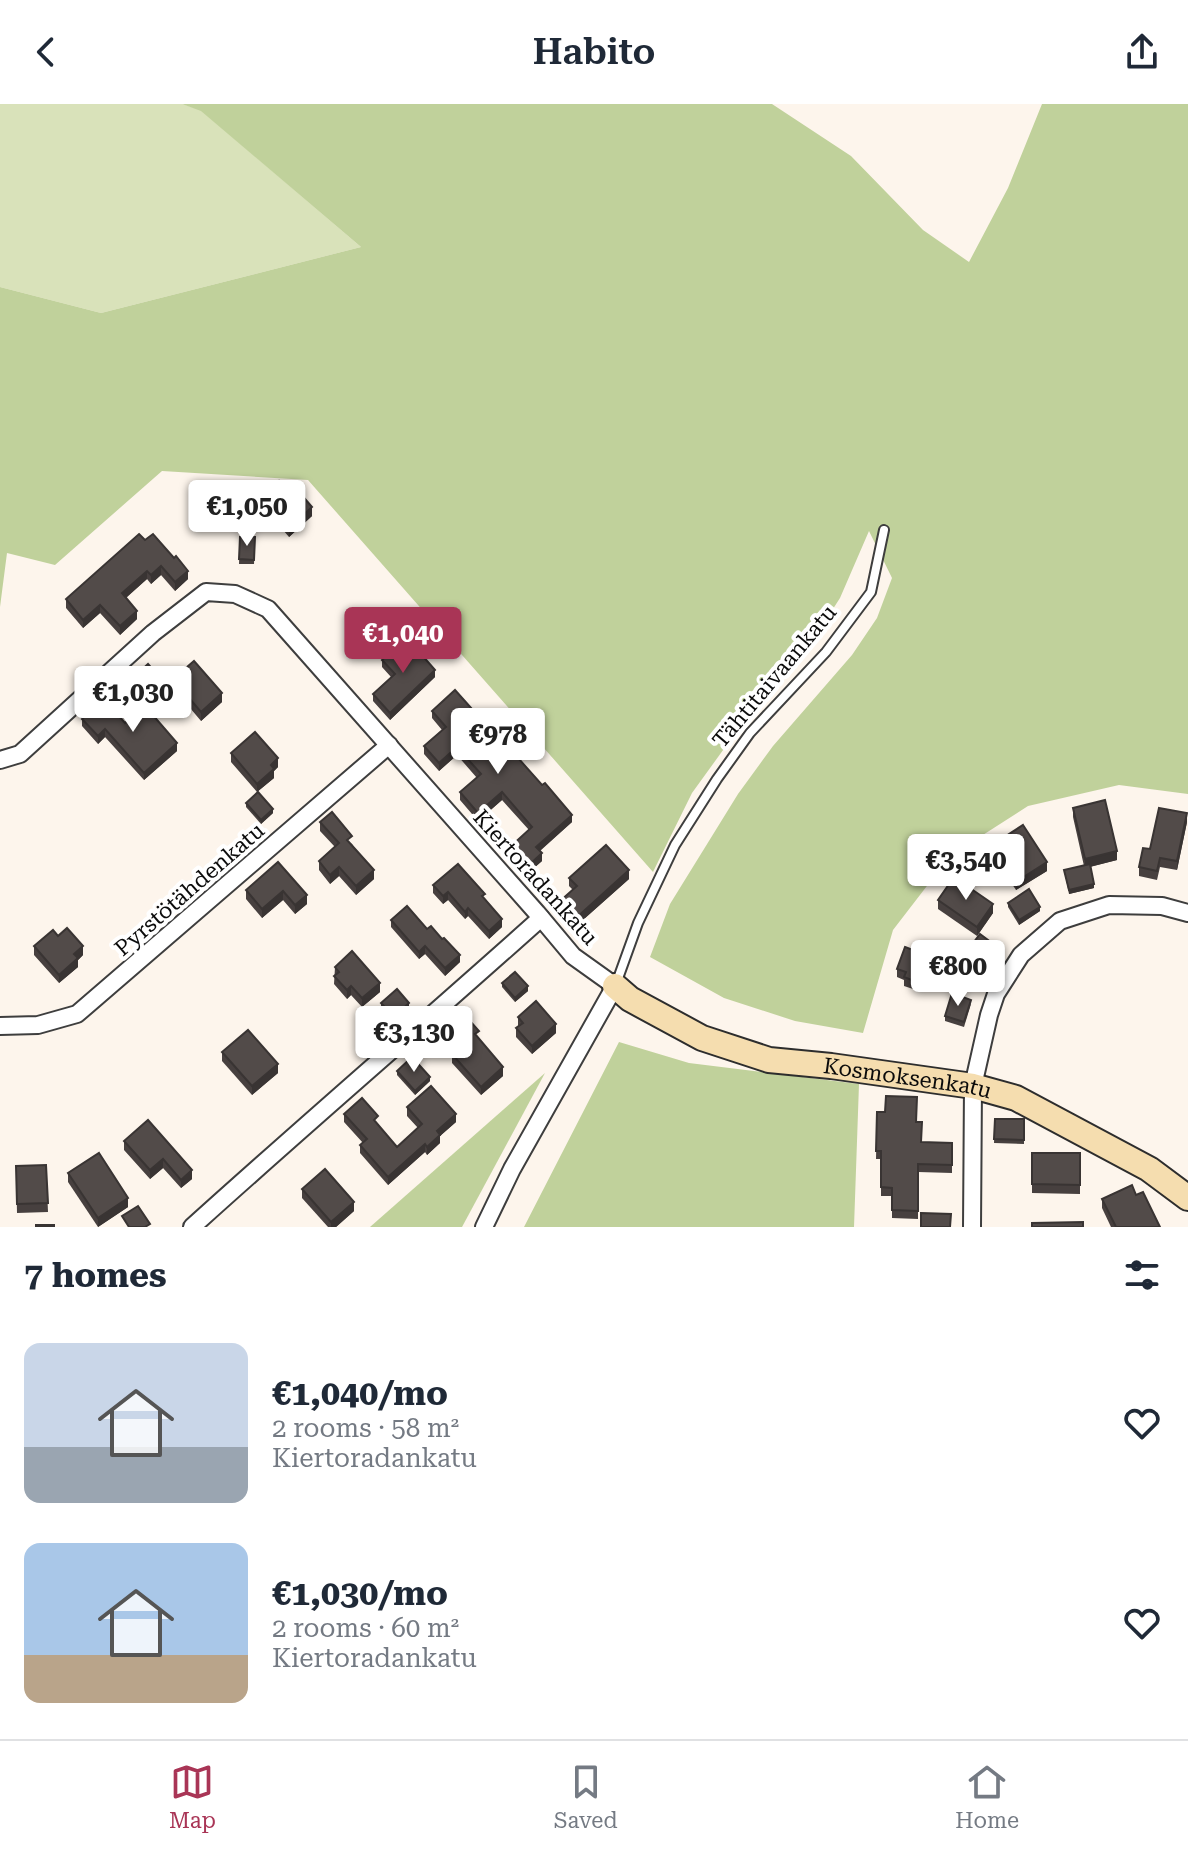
<!DOCTYPE html>
<meta charset="utf-8">
<style>
:root{--surface:#fff;--page:#f2f2f3;--text:#1f2937;--muted:#747a83;--line:#e0e1e3;--accent:#a93556}
body{margin:0;font-family:"Roboto Serif",serif;background:var(--page);color:var(--text);height:100vh;display:flex;flex-direction:column;font-size:30px;white-space:nowrap}
*{box-sizing:border-box;margin:0}
p{font-size:26px;color:var(--muted)}
.icon{flex:none;width:44px;height:44px;fill:none;stroke:currentColor;stroke-width:2;stroke-linecap:round;stroke-linejoin:round}
.map{position:relative;height:1123px;overflow:hidden}
.sheet{display:flex;flex-direction:column;background:var(--surface);flex:1}
.sheet>*{flex:none}
.price{position:absolute;translate:-50% -68px;padding:0 18px;border-radius:8px;background:#fff;color:#222;font-size:26px;line-height:52px;filter:drop-shadow(0 2px 4px #0008)}
.price::after{content:'';position:absolute;left:50%;top:48px;width:24px;height:18px;margin-left:-12px;background:inherit;clip-path:polygon(0 0,100% 0,50% 100%)}
.price.active{background:var(--accent);color:#fff}
ul{padding:0;list-style:none}
li{display:flex;align-items:center;gap:24px;height:200px;padding:0 24px}
li span{display:grid;place-items:center;flex:none;width:224px;height:160px;border-radius:16px;color:#555}
li>.icon{margin-inline-start:auto}
span .icon{width:96px;height:96px;fill:#fffc;stroke-width:1}
li b{font-size:34px}
h2{display:flex;justify-content:space-between;align-items:center;height:96px;padding:0 24px;font-size:34px}
header{display:flex;justify-content:space-between;align-items:center;height:104px;padding:0 24px;background:var(--surface);font-size:36px;font-weight:600}
.tabs{display:flex;justify-content:space-around;align-items:center;height:112px;border-top:2px solid var(--line);background:var(--surface);font-size:22px;color:var(--muted)}
.tabs a{display:grid;justify-items:center;gap:4px}
.tabs .active{color:var(--accent)}
.map>svg:first-child{display:block}
.green{fill:#d9e2ba}
.forest{fill:#c0d19b}
.lines{fill:none;stroke-linecap:round;stroke-linejoin:round}
.lane-casing{stroke:#3e3e3e;stroke-width:12}
.street-casing{stroke:#3e3e3e;stroke-width:20}
.secondary-casing{stroke:#2d2d2d;stroke-width:28}
.lane{stroke:#fff;stroke-width:8}
.street{stroke:#fff;stroke-width:16}
.secondary{stroke:#f5ddaf;stroke-width:24}
.wall{fill:#47403f}
.shaded-wall{fill:#393433}
.building{fill:#524b49;stroke:#393433;stroke-width:2}
.labels{text-anchor:middle;stroke-width:8;stroke-linejoin:round;paint-order:stroke}
.street-label{font-size:22px;fill:#0b0b0b;stroke:#fff}
</style>
<header><svg class="icon" aria-label="back" viewBox="0 0 24 24"><path d="M15 5l-7 7 7 7"/></svg>Habito<svg class="icon" aria-label="share" viewBox="0 0 24 24"><path d="M12 15V3M7 8l5-5 5 5M5 13v7h14v-7"/></svg></header>
<div class="map">
<svg width="1188" height="1123" viewBox="0 0 1188 1123">
<rect width="100%" height="100%" fill="#fdf5ec"/>
<path class="green" d="M0,0H182L201,6L361,143L101,209L0,183Z"/>
<g class="forest">
<path d="M182,0H772L851,52L923,126L969,158L1008,84L1042,0H1188V690L1119,681L1028,702L950,752L893,826L863,929L795,917L724,894L650,853L670,800L738,690L773,642L852,551L877,514L892,474L869,427L840,494L813,536L739,624L692,689L653,768L308,376L162,367L55,461L7,449L0,503V183L101,209L361,143L201,7Z"/>
<path d="M619,938L689,959L859,980L854,1123H524Z"/>
<path d="M545,969L462,1123H370Z"/>
</g>
<g class="lines">
<defs>
<path id="lane" d="M616,880L638,819L675,741L717,675L750,629L826,548L871,488L884,426"/>
<g id="street">
<path d="M0,656L20,650L153,529L206,488L235,490L268,505L537,809L573,852L615,882L512,1065L484,1123"/>
<path d="M0,922L38,921L77,910L389,641"/>
<path d="M192,1123C307,1019 425,918 541,814"/>
<path d="M972,1123L973,982L989,911L996,890L1021,851L1060,817L1109,801L1162,802L1188,809"/>
</g>
<g id="secondary">
<path id="s1" d="M615,882L630,895L702,934L769,956L831,962L973,982L1016,994L1149,1065L1188,1094"/>
</g>
</defs>
<use href="#lane" class="lane-casing"/>
<use href="#street" class="street-casing"/>
<use href="#secondary" class="secondary-casing"/>
<use href="#lane" class="lane"/>
<use href="#street" class="street"/>
<use href="#secondary" class="secondary"/>
</g>
<g class="wall">
<path d="M265,389L312,412L289,433L277,419V411L265,398Z"/>
<path d="M240,433H255L254,460H239Z"/>
<path d="M145,436L188,475L175,487L161,471L151,480L147,475L126,494L137,515L120,531L100,509L83,524L66,504V495Z"/>
<path d="M382,556L435,573L390,616L373,597V590L391,573L382,563Z"/>
<path d="M134,573L162,580L147,593L134,578Z"/>
<path d="M170,578L222,598L201,617L185,598L181,601L170,587Z"/>
<path d="M432,607L480,622L479,623L504,652L572,718L540,747L542,757L527,770L510,751V743L529,726L502,696L478,717L460,696V688L477,674L457,651L439,667L424,650V642L442,626L432,614Z"/>
<path d="M82,615L125,619L177,647L144,676L105,633L98,640L82,622Z"/>
<path d="M231,649L278,663L274,667V674L257,688L231,658Z"/>
<path d="M246,699L273,709L261,720L246,703Z"/>
<path d="M1073,704L1117,756L1090,763L1094,784L1069,790L1064,766L1084,762L1073,713Z"/>
<path d="M320,718L352,740L374,775L356,791L339,772L330,780L319,766V757L335,743L320,727Z"/>
<path d="M1187,718L1177,766L1160,763L1157,776L1139,772V763L1150,745Z"/>
<path d="M992,741L1047,767L1016,786L992,750Z"/>
<path d="M278,758L307,800L295,810L283,796L262,814L246,795V786Z"/>
<path d="M569,774L629,775L575,823L560,806V797L573,786L569,782Z"/>
<path d="M433,781L485,795L502,823L489,835L468,812L465,815L448,796L443,800L433,789Z"/>
<path d="M938,796L993,809L977,832L938,805Z"/>
<path d="M1008,799L1040,807L1019,821L1008,803Z"/>
<path d="M391,816L427,825L460,858L445,872L425,850L419,855L391,823Z"/>
<path d="M58,832L83,851L78,856V863L59,879L34,851V842Z"/>
<path d="M996,846L981,867L965,855V850Z"/>
<path d="M946,859L936,887L921,882L919,887L904,882V876L897,873V865Z"/>
<path d="M335,863L380,888L362,903L351,891L347,895L334,880Z"/>
<path d="M502,879L528,887L515,898L502,883Z"/>
<path d="M381,899L409,903L394,917L381,903Z"/>
<path d="M971,900L964,923L945,917V912Z"/>
<path d="M518,913L556,929L532,950L516,933V924L518,923Z"/>
<path d="M450,918L479,935L503,972L481,991L452,959V950L455,948V939L458,936L450,927Z"/>
<path d="M222,948L278,969L252,991L222,957Z"/>
<path d="M397,967L430,977L415,991L397,971Z"/>
<path d="M407,1003L456,1018L440,1032V1039L427,1051L425,1048L388,1081L360,1049V1041L363,1039L344,1018V1010L378,1021L397,1043L418,1024L407,1012Z"/>
<path d="M877,1008L916,1018L922,1038L952,1039V1069L918,1068V1115L892,1114V1092H881V1055H876Z"/>
<path d="M995,1015H1024V1040L994,1039Z"/>
<path d="M148,1016L192,1075L181,1084L163,1064L150,1075L124,1046V1037Z"/>
<path d="M1032,1049H1080V1090L1032,1089Z"/>
<path d="M46,1061L48,1108L17,1109L16,1062Z"/>
<path d="M68,1069L128,1103L98,1123L68,1078Z"/>
<path d="M302,1085L354,1107L336,1123H328L302,1094Z"/>
<path d="M1136,1091L1160,1123H1111L1102,1104V1095Z"/>
</g>
<g class="shaded-wall">
<path d="M312,403V412L289,433V424Z"/>
<path d="M161,462V471L151,480V471Z"/>
<path d="M147,467V475L122,497V489Z"/>
<path d="M188,467V475L175,487V478Z"/>
<path d="M100,501V509L83,524V516Z"/>
<path d="M137,507V515L120,531V522Z"/>
<path d="M435,566V573L390,616V609Z"/>
<path d="M162,576V580L147,593V589Z"/>
<path d="M185,589V598L181,601V592Z"/>
<path d="M222,589V598L201,617V608Z"/>
<path d="M105,625V633L98,640V632Z"/>
<path d="M177,639V647L144,676V669Z"/>
<path d="M457,643V651L439,667V659Z"/>
<path d="M278,654V663L274,667V674L257,688V680L271,661Z"/>
<path d="M502,688V696L478,717V709Z"/>
<path d="M273,705V709L261,720V716Z"/>
<path d="M1187,709V718L1177,766V757Z"/>
<path d="M572,711V718L536,750V743Z"/>
<path d="M1117,747V756L1085,764V755Z"/>
<path d="M542,749V757L527,770V763Z"/>
<path d="M1047,758V767L1016,786V778Z"/>
<path d="M339,763V772L330,780V771Z"/>
<path d="M374,766V775L356,791V782Z"/>
<path d="M629,766V775L575,823V815Z"/>
<path d="M1094,780V784L1069,790V786Z"/>
<path d="M283,787V796L262,814V805Z"/>
<path d="M448,788V796L443,800V792Z"/>
<path d="M307,791V800L295,810V801Z"/>
<path d="M993,800V809L977,832V823Z"/>
<path d="M1040,803V807L1019,821V816Z"/>
<path d="M468,804V812L465,815V808Z"/>
<path d="M502,815V823L489,835V827Z"/>
<path d="M83,842V851L78,856V863L59,879V871L74,850Z"/>
<path d="M425,842V850L419,855V848Z"/>
<path d="M996,842V846L981,867V862Z"/>
<path d="M460,851V858L445,872V864Z"/>
<path d="M946,851V859L936,887V878Z"/>
<path d="M380,879V888L362,903V894Z"/>
<path d="M351,882V891L347,895V886Z"/>
<path d="M528,882V887L515,898V894Z"/>
<path d="M409,899V903L394,917V913Z"/>
<path d="M556,920V929L532,950V942Z"/>
<path d="M278,960V969L252,991V982Z"/>
<path d="M503,963V972L481,991V983Z"/>
<path d="M430,973V977L415,991V987Z"/>
<path d="M456,1010V1018L440,1032V1039L427,1051V1043L437,1027Z"/>
<path d="M425,1040V1048L388,1081V1073Z"/>
<path d="M163,1055V1064L150,1075V1066Z"/>
<path d="M192,1066V1075L181,1084V1076Z"/>
<path d="M128,1094V1103L98,1123V1114Z"/>
<path d="M354,1098V1107L336,1123H331V1118Z"/>
</g>
<g class="building">
<path d="M279,377L286,385L292,380L312,403L289,424L277,411L281,407L265,389Z"/>
<path d="M139,430L145,436L153,430L174,454L176,452L188,467L175,478L161,462L151,471L147,467L122,489L137,507L120,522L100,501L83,516L66,495Z"/>
<path d="M240,433H255L254,456L239,455Z"/>
<path d="M407,534L435,566L390,609L373,590L395,570L382,556Z"/>
<path d="M194,557L222,589L201,608L185,589L181,592L170,578Z"/>
<path d="M148,560L162,576L147,589L134,573Z"/>
<path d="M455,586L480,614L475,619L504,652L511,646L542,681L545,679L572,711L536,743L542,749L527,763L510,743L532,723L502,688L478,709L460,688L481,670L457,643L439,659L424,642L446,623L432,607Z"/>
<path d="M104,595L125,619L145,602L177,639L144,669L105,625L98,632L82,615Z"/>
<path d="M255,628L278,654L271,661L274,665L257,680L231,649Z"/>
<path d="M258,688L273,705L261,716L246,699Z"/>
<path d="M1105,696L1117,747L1085,755L1073,704Z"/>
<path d="M1159,704L1187,709L1177,757L1160,754L1157,767L1139,763L1143,744L1150,745Z"/>
<path d="M332,708L352,732L347,736L374,766L356,782L339,763L330,771L319,757L339,739L320,718Z"/>
<path d="M1023,721L1047,758L1016,778L992,741Z"/>
<path d="M606,741L629,766L575,815L560,797L577,782L569,774Z"/>
<path d="M278,758L307,791L295,801L283,787L262,805L246,786Z"/>
<path d="M458,760L485,790L482,792L502,815L489,827L468,804L465,808L448,788L443,792L433,781Z"/>
<path d="M1090,760L1094,780L1069,786L1064,766Z"/>
<path d="M954,773L993,800L977,823L938,796Z"/>
<path d="M1029,785L1040,803L1019,816L1008,799Z"/>
<path d="M407,802L427,825L431,822L442,835L444,834L460,851L445,864L425,842L419,848L391,816Z"/>
<path d="M67,824L83,842L74,850L78,854L59,871L34,842L53,826L58,832Z"/>
<path d="M980,830L996,842L981,862L965,850Z"/>
<path d="M905,843L926,851L928,845L946,851L936,878L921,873L919,879L904,873L906,868L897,865Z"/>
<path d="M352,847L380,879L362,894L351,882L347,886L334,872L339,868L335,863Z"/>
<path d="M515,868L528,882L515,894L502,879Z"/>
<path d="M397,885L409,899L394,913L381,899Z"/>
<path d="M952,889L971,896L964,918L945,912Z"/>
<path d="M536,897L556,920L532,942L516,924L523,919L518,913Z"/>
<path d="M462,908L479,927L475,930L503,963L481,983L452,950L459,944L455,939L462,932L450,918Z"/>
<path d="M248,926L278,960L252,982L222,948Z"/>
<path d="M412,953L430,973L415,987L397,967Z"/>
<path d="M431,982L456,1010L437,1027L440,1031L427,1043L425,1040L388,1073L360,1041L367,1035L344,1010L362,994L378,1012L374,1016L397,1043L422,1020L407,1003Z"/>
<path d="M886,992L917,993L916,1018H922L921,1038L952,1039V1061L918,1060V1107L892,1106V1084L881,1083V1047H876L877,1008H885Z"/>
<path d="M995,1015H1024V1036L994,1035Z"/>
<path d="M148,1016L192,1066L181,1076L163,1055L150,1066L124,1037Z"/>
<path d="M99,1049L128,1094L98,1114L68,1069Z"/>
<path d="M1032,1049H1080V1081L1032,1080Z"/>
<path d="M46,1061L48,1099L17,1100L16,1062Z"/>
<path d="M325,1065L354,1098L331,1118L302,1085Z"/>
<path d="M1132,1081L1136,1091L1143,1088L1160,1123H1116L1102,1095Z"/>
<path d="M138,1102L150,1120L145,1123H129L122,1112Z"/>
<path d="M921,1109L951,1110L950,1123H921Z"/>
<path d="M1083,1118V1123H1032V1119Z"/>
<rect x="36" y="1121" width="18" height="2"/>
</g>
<g class="labels">
<g class="street-label">
<text transform="translate(774 572) rotate(-50)" y="8">Tähtitaivaankatu</text>
<text transform="translate(536 773) rotate(48)" y="8">Kiertoradankatu</text>
<text transform="translate(189 785) rotate(-41)" y="8">Pyrstötähdenkatu</text>
<text dy="8" stroke="none"><textPath href="#s1" startOffset="312">Kosmoksenkatu</textPath></text>
</g>
</g>
</svg>
<b class="price" style="left:247px;top:444px">€1,050</b>
<b class="price active" style="left:403px;top:571px">€1,040</b>
<b class="price" style="left:133px;top:630px">€1,030</b>
<b class="price" style="left:498px;top:672px">€978</b>
<b class="price" style="left:966px;top:798px">€3,540</b>
<b class="price" style="left:958px;top:904px">€800</b>
<b class="price" style="left:414px;top:970px">€3,130</b>
</div>
<section class="sheet">
<h2>7 homes<svg class="icon" aria-label="filters" viewBox="0 0 24 24"><path d="M4 7h16M4 17h16"/><circle cx="9" cy="7" r="2"/><circle cx="15" cy="17" r="2"/></svg></h2>
<ul>
<li><span style="background:linear-gradient(#c9d6e8 65%,#9aa5b1 0)"><svg class="icon" aria-label="home" viewBox="0 0 24 24"><path d="M3 11l9-7 9 7M6 9v11h12V9"/></svg></span><div><b>€1,040/mo</b><p>2 rooms · 58 m²</p><p>Kiertoradankatu</p></div><svg class="icon" aria-label="heart" viewBox="0 0 24 24"><path d="M12 20l-8-8c-3-5 5-10 8-4 3-6 11-1 8 4z"/></svg></li>
<li><span style="background:linear-gradient(#a9c7e8 70%,#b9a48a 0)"><svg class="icon" aria-label="home" viewBox="0 0 24 24"><path d="M3 11l9-7 9 7M6 9v11h12V9"/></svg></span><div><b>€1,030/mo</b><p>2 rooms · 60 m²</p><p>Kiertoradankatu</p></div><svg class="icon" aria-label="heart" viewBox="0 0 24 24"><path d="M12 20l-8-8c-3-5 5-10 8-4 3-6 11-1 8 4z"/></svg></li>
</ul>
</section>
<nav class="tabs">
<a class="active"><svg class="icon" aria-label="map" viewBox="0 0 24 24"><path d="M3 6l6-2 6 2 6-2v14l-6 2-6-2-6 2zM9 4v14M15 6v14"/></svg>Map</a>
<a><svg class="icon" aria-label="saved" viewBox="0 0 24 24"><path d="M7 4h10v16l-5-4-5 4z"/></svg>Saved</a>
<a><svg class="icon" aria-label="home" viewBox="0 0 24 24"><path d="M3 11l9-7 9 7M6 9v11h12V9"/></svg>Home</a>
</nav>
